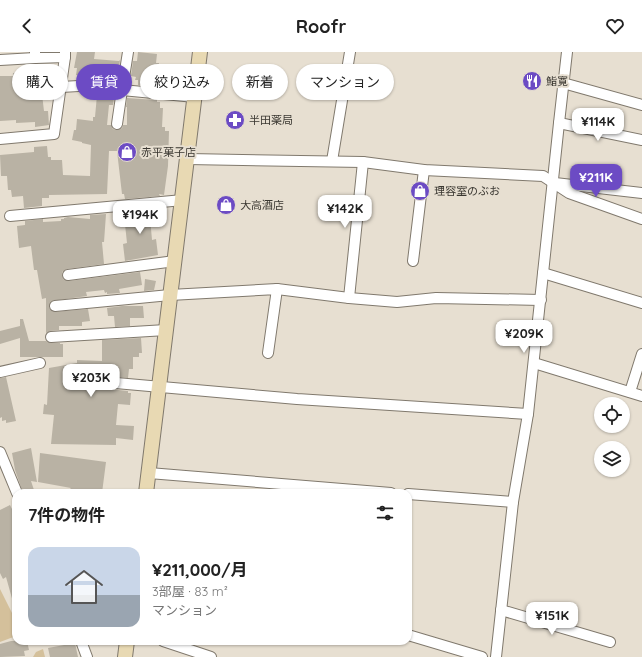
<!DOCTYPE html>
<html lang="ja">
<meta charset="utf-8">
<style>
:root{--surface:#fff;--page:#f6f6f6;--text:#222;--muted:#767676;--line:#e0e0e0;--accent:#6c4bc4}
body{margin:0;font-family:Quicksand,"Noto Sans JP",sans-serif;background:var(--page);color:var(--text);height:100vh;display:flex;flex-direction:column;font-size:15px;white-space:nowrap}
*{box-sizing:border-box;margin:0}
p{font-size:13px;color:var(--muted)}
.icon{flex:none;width:22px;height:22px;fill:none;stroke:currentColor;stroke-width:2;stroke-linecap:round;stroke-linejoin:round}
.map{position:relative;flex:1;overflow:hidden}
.panel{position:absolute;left:12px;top:437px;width:400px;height:156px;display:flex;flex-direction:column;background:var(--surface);border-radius:12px;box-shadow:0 1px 3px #0004}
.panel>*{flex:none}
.guide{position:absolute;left:12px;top:12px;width:400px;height:36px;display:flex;gap:8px}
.tools{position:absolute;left:594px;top:345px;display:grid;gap:8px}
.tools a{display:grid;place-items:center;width:36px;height:36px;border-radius:50%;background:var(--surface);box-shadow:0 1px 3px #0004;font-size:20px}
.price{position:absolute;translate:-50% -34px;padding:0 9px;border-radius:8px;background:#fff;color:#222;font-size:13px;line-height:26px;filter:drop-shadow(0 1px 2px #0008)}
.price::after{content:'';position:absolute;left:50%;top:24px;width:12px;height:9px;margin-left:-6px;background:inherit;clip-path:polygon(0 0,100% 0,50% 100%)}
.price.on{background:var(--accent);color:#fff}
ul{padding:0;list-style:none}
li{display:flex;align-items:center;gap:12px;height:100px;padding:0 16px}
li+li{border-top:1px solid var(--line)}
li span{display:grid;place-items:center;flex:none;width:112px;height:80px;border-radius:12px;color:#555}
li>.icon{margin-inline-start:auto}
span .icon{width:48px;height:48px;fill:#fffc;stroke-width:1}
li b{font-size:17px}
h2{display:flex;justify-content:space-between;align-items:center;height:48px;padding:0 16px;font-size:17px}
.chip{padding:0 14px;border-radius:18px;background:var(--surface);box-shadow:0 1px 3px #0004;font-size:14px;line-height:36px}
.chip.on{background:var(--accent);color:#fff}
header{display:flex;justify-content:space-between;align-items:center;height:52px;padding:0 16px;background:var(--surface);font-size:18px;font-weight:700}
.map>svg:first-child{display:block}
.green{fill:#d4c09b}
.building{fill:#b9b2a4}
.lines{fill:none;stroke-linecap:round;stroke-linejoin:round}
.street-casing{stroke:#80796d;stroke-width:12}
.secondary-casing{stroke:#80796d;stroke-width:16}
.street{stroke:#fff;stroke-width:10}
.secondary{stroke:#e8d9b3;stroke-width:14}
.labels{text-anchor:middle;stroke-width:4;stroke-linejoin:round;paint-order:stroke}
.poi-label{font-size:11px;fill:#3a3731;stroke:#e7dfd1;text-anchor:start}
</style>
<header><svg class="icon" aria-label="back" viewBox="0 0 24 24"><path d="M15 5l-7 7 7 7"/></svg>Roofr<svg class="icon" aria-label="heart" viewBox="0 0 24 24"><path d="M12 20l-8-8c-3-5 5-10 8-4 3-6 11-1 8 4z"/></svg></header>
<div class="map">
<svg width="642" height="605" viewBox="0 0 642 605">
<rect width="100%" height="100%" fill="#e7dfd1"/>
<g class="green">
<path d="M0,537L16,569V584L0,590Z"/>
<path d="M43,597L45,605H33L36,600Z"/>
</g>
<g class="building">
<path d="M77,0H95L94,7L119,9L120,8L118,23L91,20V25L76,23L77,16H74Z"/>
<path d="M138,0L157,2L156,11H159L158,19L169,21L168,32L159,31V35L138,33V28H135L136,25L131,24L133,9H137Z"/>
<path d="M54,18V33L41,34L44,59H48L49,73L35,75V70L16,71V68L0,69V24H13V21Z"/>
<path d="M97,43L114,46L113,53H109L107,73H111L113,77L116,78L122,76L123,73H127V55H126L127,46L157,48V50H160V56H163L162,75H165V79H169L168,114L164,143L159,142L160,144L125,147L124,142H122L117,99H109L107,142L49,143V146H42V154L24,156L23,144L12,145L11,138H8L7,124H1L0,103L34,100V95L47,94L48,105H51V108H62L63,123L90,124L91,93L82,91V90L72,88L74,78H76L77,67L93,69V65H95Z"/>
<path d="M161,157V164L150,165L152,188L156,187L158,203L125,209L123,192L127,191L124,163L127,162V160Z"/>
<path d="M106,162L104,190H102L104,212L67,217L62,220L63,227L69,229L140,220L142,233L119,237L120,241L107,242V240L105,241L104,238L86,240L87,244L52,249L49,254L50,257L53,260L88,257L90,269L82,270V274H59V278L50,279L46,281V246L42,247L37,218H34L31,194L19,196L17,174L25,173V169L43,167V170L61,169V167H64V166L68,165L90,167V163Z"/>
<path d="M145,227L156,229L154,238L144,239Z"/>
<path d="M122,254H143L144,266H130V274L115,275L114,264H108L107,256Z"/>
<path d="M20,267H23L29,289H46L51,291H60V292H63V305H20V286L0,292V279L20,274Z"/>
<path d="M141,286L142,301H139V305H133V317H129L128,326L82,322L77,324L76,328L78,333L81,334L128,339V341H131L130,353L118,352L116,373L134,374L133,388L116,386V393L51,392L54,363L43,362L44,352L47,353L49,316L77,311V308L102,309V288Z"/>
<path d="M6,325L16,369L6,371V368L2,369V365L0,366V326Z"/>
<path d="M31,396L37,430L31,429L35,441H23L15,418L12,401Z"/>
<path d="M40,401L106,410L102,441H74V438L70,437L71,436L38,430Z"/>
<path d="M10,453L16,465V549L13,550L6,525L3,527L0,521V458Z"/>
<path d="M11,589H27L29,598L24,599L25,604L0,605V592Z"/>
<path d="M75,591L78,605H50L48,596Z"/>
</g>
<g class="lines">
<defs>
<g id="street">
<path d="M35,0V6L65,5V0"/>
<path d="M128,0L122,38L195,45"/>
<path d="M0,8L35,6"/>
<path d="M563,31L642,53"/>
<path d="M61,35L96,33L122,38L117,72"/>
<path d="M559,71L642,88"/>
<path d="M0,87L54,82L65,5"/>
<path d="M188,107L363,110L424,118L543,124L569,141L642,167"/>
<path d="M332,109L350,0"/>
<path d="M555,131L642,141"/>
<path d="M10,164L183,148"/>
<path d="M413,209L424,118"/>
<path d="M543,221L642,251"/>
<path d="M68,223L175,209"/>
<path d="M277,237L349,246L397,250L436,246L541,248"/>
<path d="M349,246L363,110"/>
<path d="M55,254L170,243L277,237L268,301"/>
<path d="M51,285L166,278"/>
<path d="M534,311L642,344"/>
<path d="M0,320L40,311"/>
<path d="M82,328L297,347L528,362"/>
<path d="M630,340L642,302"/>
<path d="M0,400L17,441"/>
<path d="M149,421L391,441"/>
<path d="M408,442L513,450"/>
<path d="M501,558L610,590"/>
<path d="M408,583L482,605"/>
<path d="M81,589L87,605"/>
<path d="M163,589L211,605"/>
<path d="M496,605L513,450L528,362L559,71L567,0"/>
</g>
<g id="secondary">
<path d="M146,441L200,0"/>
<path d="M125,605L127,589"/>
</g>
</defs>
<use href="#street" class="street-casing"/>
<use href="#secondary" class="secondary-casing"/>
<use href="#street" class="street"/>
<use href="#secondary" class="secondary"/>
</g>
<defs>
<symbol id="restaurant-disc" viewBox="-11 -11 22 22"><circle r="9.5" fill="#6c4bc4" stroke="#e7dfd1"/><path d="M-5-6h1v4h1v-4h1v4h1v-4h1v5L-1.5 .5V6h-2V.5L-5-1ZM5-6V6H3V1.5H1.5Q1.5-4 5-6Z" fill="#fff"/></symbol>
<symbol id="pharmacy-disc" viewBox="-11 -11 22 22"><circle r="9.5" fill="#6c4bc4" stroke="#e7dfd1"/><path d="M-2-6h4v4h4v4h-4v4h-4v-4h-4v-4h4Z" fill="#fff"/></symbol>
<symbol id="shop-disc" viewBox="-11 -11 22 22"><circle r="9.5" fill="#6c4bc4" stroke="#e7dfd1"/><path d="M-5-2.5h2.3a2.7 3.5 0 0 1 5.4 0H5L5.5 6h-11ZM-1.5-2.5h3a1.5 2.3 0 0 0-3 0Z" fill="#fff"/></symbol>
</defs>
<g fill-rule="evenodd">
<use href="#restaurant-disc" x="521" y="18" width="22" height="22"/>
<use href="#pharmacy-disc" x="224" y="57" width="22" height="22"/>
<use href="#shop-disc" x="116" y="89" width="22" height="22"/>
<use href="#shop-disc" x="409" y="128" width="22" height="22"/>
<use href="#shop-disc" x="215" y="142" width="22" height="22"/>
</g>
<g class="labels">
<g class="poi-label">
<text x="546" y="33">鮨寛</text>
<text x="249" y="72">半田薬局</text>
<text x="141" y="104">赤平菓子店</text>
<text x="434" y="143">理容室のぶお</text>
<text x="240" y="157">大高酒店</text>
</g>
</g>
</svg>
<div class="tools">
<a><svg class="icon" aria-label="locate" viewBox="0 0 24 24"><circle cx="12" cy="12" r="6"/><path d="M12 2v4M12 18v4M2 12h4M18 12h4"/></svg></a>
<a><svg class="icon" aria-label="layers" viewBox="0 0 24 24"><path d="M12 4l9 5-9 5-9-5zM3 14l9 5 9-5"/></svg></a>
</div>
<b class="price" style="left:598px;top:90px">¥114K</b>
<b class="price on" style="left:596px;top:146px">¥211K</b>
<b class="price" style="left:345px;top:177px">¥142K</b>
<b class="price" style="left:140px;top:183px">¥194K</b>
<b class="price" style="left:524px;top:302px">¥209K</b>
<b class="price" style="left:91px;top:346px">¥203K</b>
<b class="price" style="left:552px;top:584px">¥151K</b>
<div class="guide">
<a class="chip">購入</a>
<a class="chip on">賃貸</a>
<a class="chip">絞り込み</a>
<a class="chip">新着</a>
<a class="chip">マンション</a>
</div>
<section class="panel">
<h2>7件の物件<svg class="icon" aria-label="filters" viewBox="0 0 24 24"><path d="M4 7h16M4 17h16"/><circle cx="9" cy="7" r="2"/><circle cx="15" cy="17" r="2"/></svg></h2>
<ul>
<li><span style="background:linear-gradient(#c9d6e8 60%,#9aa5b1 0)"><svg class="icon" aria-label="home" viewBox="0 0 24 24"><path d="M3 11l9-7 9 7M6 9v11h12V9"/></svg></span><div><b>¥211,000/月</b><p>3部屋 · 83 m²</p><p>マンション</p></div></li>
</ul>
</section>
</div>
